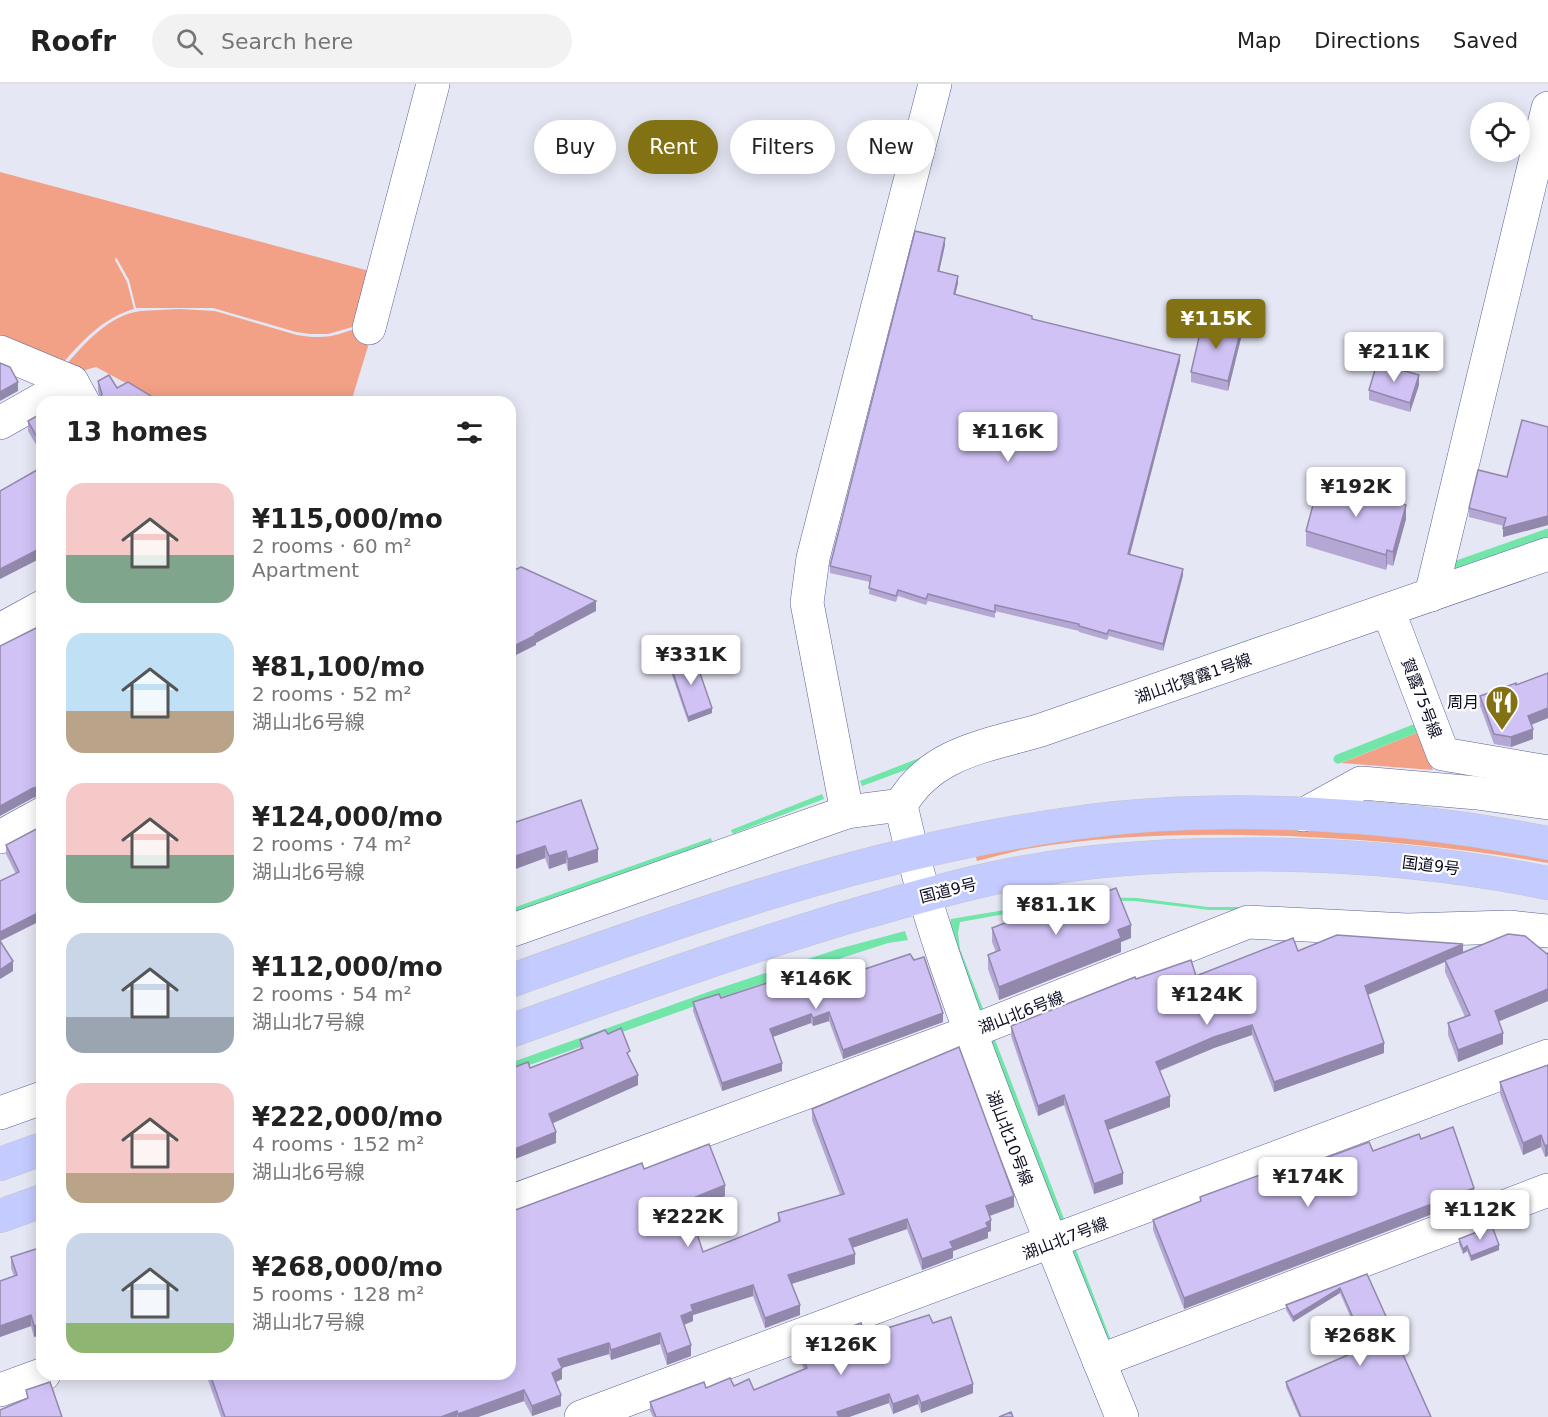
<!DOCTYPE html>
<meta charset="utf-8">
<style>
:root{--surface:#fff;--page:#f2f2f2;--text:#222;--muted:#767676;--line:#e0e0e0;--accent:#827213}
body{margin:0;font-family:"DejaVu Sans","Noto Sans JP",sans-serif;background:var(--page);color:var(--text);height:100vh;display:flex;flex-direction:column;font-size:22px;white-space:nowrap}
*{box-sizing:border-box;margin:0}
p{font-size:20px;color:var(--muted)}
.icon{flex:none;width:33px;height:33px;fill:none;stroke:currentColor;stroke-width:2;stroke-linecap:round;stroke-linejoin:round}
.map{position:relative;flex:1;overflow:hidden}
.side{position:absolute;left:36px;top:312px;width:480px;height:984px;display:flex;flex-direction:column;background:var(--surface);border-radius:18px;box-shadow:0 3px 15px #0003}
.side>*{flex:none}
.top-card{position:absolute;left:534px;top:36px;width:570px;height:54px;display:flex;gap:12px}
.tools{position:absolute;left:1470px;top:18px;display:grid;gap:12px}
.tools a{display:grid;place-items:center;width:60px;height:60px;border-radius:50%;background:var(--surface);box-shadow:0 3px 15px #0003;font-size:30px}
.price{position:absolute;translate:-50% -51px;padding:0 14px;border-radius:6px;background:#fff;color:#222;font-size:20px;line-height:39px;filter:drop-shadow(0 2px 3px #0008)}
.price::after{content:'';position:absolute;left:50%;top:36px;width:18px;height:14px;margin-left:-9px;background:inherit;clip-path:polygon(0 0,100% 0,50% 100%)}
.price.active{background:var(--accent);color:#fff}
ul{padding:0;list-style:none}
li{display:flex;align-items:center;gap:18px;height:150px;padding:0 30px}
li span{display:grid;place-items:center;flex:none;width:168px;height:120px;border-radius:18px;color:#555}
li>.icon{margin-inline-start:auto}
span .icon{width:72px;height:72px;fill:#fffc;stroke-width:1}
li b{font-size:26px}
h2{display:flex;justify-content:space-between;align-items:center;height:72px;padding:0 30px;font-size:26px}
.chip{padding:0 21px;border-radius:27px;background:var(--surface);box-shadow:0 3px 15px #0003;font-size:21px;line-height:54px}
.chip.active{background:var(--accent);color:#fff}
header{display:flex;align-items:center;gap:36px;box-sizing:border-box;height:84px;padding:0 30px;background:var(--surface);border-bottom:2px solid var(--line)}
header strong{font-size:28px}
nav{display:flex;gap:33px;margin-inline-start:auto;font-size:21px}
.search{width:420px;height:54px;background:var(--page);display:flex;align-items:center;gap:15px;box-sizing:border-box;padding:0 21px;border-radius:33px;color:var(--muted);font-size:22px}
.map>svg:first-child{display:block}
.green{fill:#f2a086}
.water{fill:#72e6a9}
.lines{fill:none;stroke-linecap:round;stroke-linejoin:round}
.stream{stroke:#72e6a9;stroke-width:9}
.minor-casing{stroke:#5b6199;stroke-width:34}
.highway-casing{stroke:#c5c5ca;stroke-width:34}
.minor{stroke:#fff;stroke-width:33}
.highway{stroke:#c4cbfe;stroke-width:33}
.wall{fill:#b4a7d3}
.shaded-wall{fill:#9288ac}
.building{fill:#d1c2f5;stroke:#9288ac;stroke-width:1.5}
.labels{text-anchor:middle;stroke-width:4.5;stroke-linejoin:round;paint-order:stroke}
.street-label{font-size:16px;fill:#0d0e24;stroke:#fff}
.poi-label{font-size:16px;fill:#0d0e24;stroke:#fff;text-anchor:end}
</style>
<header>
<strong>Roofr</strong>
<div class="search"><svg class="icon" aria-label="search" viewBox="0 0 24 24"><circle cx="10" cy="10" r="6"/><path d="M15 15l6 6"/></svg>Search here</div>
<nav><a>Map</a><a>Directions</a><a>Saved</a></nav>
</header>
<div class="map">
<svg width="1548" height="1333" viewBox="0 0 1548 1333">
<rect width="100%" height="100%" fill="#e5e7f4"/>
<g class="green">
<path d="M0,88L377,189L363,240L328,250H310L296,248L213,224H136L129,196L116,173L115,176L127,198L134,225C103,234 83,256 62,280L0,253Z"/>
<path d="M179,225L215,227L297,251C308,253 320,254 331,252C346,249 357,241 373,246L351,318H161L96,283L82,287L66,281C85,259 109,231 141,227C153,226 166,226 179,225Z"/>
<path d="M1419,648L1433,686L1341,679Z"/>
<path d="M1185,744C1249,745 1313,745 1376,750C1434,755 1491,765 1548,773V779C1468,765 1389,757 1308,753C1215,749 1118,749 1026,765C1010,768 993,773 977,777L975,770L1045,757Z"/>
</g>
<g class="water">
<path d="M1262,551L1263,555L862,702L860,697L953,661Z"/>
<path d="M822,710L824,715L733,750L731,746Z"/>
<path d="M711,754L713,759L510,831V825Z"/>
<path d="M1083,813L1137,814L1208,823H1272V826H1209L1135,817L1085,816L960,838L958,849L960,865L1112,1259L1103,1263L948,848L951,835Z"/>
<path d="M905,847L908,856L888,859L709,917L510,988V979L708,908L838,865Z"/>
</g>
<g class="lines">
<g class="stream">
<path d="M1457,481L1548,449"/>
<path d="M1338,675L1414,645"/>
</g>
<defs>
<g id="minor">
<path d="M369,244L433,0"/>
<path d="M0,268L72,298L83,318"/>
<path d="M0,339L72,298"/>
<path d="M1431,511L1548,24"/>
<path d="M1388,526L1443,670L1548,688"/>
<path d="M0,546L42,523"/>
<path d="M847,728L807,519L813,474L935,0"/>
<path d="M1303,731L1361,699L1477,709L1548,719"/>
<path d="M0,753L42,730"/>
<path d="M510,847L847,728L901,721"/>
<path d="M0,1029L42,1014"/>
<path d="M510,1118L970,948L1248,838L1407,846L1509,843L1548,847"/>
<path d="M1099,1277L1548,1106"/>
<path d="M0,1306L44,1290"/>
<path d="M581,1333L1548,972"/>
<path d="M1122,1333C1079,1228 1036,1122 996,1016C959,919 923,822 901,721C931,668 987,662 1041,646L1548,470"/>
</g>
<g id="highway">
<path d="M510,897C693,831 881,765 1075,739C1225,718 1400,730 1548,759"/>
<path d="M510,947C628,905 745,863 865,828C922,812 979,795 1037,786C1095,776 1154,772 1213,771C1325,768 1438,777 1548,799"/>
<path d="M0,1080L42,1065"/>
<path d="M0,1132L42,1117"/>
</g>
</defs>
<use href="#minor" class="minor-casing"/>
<use href="#highway" class="highway-casing"/>
<use href="#minor" class="minor"/>
<use href="#highway" class="highway"/>
</g>
<g class="wall">
<path d="M945,161L939,187L958,199L955,210L1032,235L1180,277L1130,471L1183,491L1163,567L1109,552L1107,556L1079,548V547L995,527V534L928,517L926,521L898,512L896,518L869,510L870,498L830,489V482Z"/>
<path d="M1241,254L1228,307L1191,298V288Z"/>
<path d="M98,297L117,304L100,314L98,307Z"/>
<path d="M1419,301L1410,328L1369,316V306Z"/>
<path d="M42,329V371L28,347V337Z"/>
<path d="M1548,343V441L1503,453L1504,442L1469,433V424L1507,393Z"/>
<path d="M42,383V481L39,475L0,495V407Z"/>
<path d="M1406,435L1393,482L1387,480L1386,486L1306,462V447Z"/>
<path d="M670,580L712,629L688,638L670,585Z"/>
<path d="M1548,589V634L1531,641L1533,655L1511,663L1494,660L1480,622V612L1516,601Z"/>
<path d="M510,740L598,778L568,787L566,779L549,785L545,774L510,787Z"/>
<path d="M42,742V836L0,857L13,887L0,895V797L16,790L6,770V761Z"/>
<path d="M1061,825L1131,854L1121,858V868L999,916L988,885V871L996,868L992,858V844Z"/>
<path d="M1298,867L1463,869L1548,917L1499,937L1503,960L1458,978L1448,951V939L1465,933L1445,888V878L1368,911L1384,969L1274,1008L1252,951L1214,964L1160,987L1170,1023L1108,1046L1123,1100L1094,1110L1064,1021L1038,1032L1011,952V942L1136,895L1196,892Z"/>
<path d="M826,890L943,938L843,975L829,937L813,942L811,939L772,953L782,987L722,1007L693,927V918L721,914Z"/>
<path d="M580,956L630,976L638,1001L552,1039L556,1059L530,984L580,965Z"/>
<path d="M1548,981L1545,1073L1541,1063L1523,1071L1500,1010V998Z"/>
<path d="M812,1025L1014,1123L990,1132L991,1147L988,1148V1154L953,1167V1174L922,1186L907,1145L852,1164L855,1180L791,1200L800,1231L765,1244L753,1212L693,1231V1237L684,1241L691,1272L667,1281L660,1260L611,1276L609,1270L562,1284V1295L556,1298L561,1322L532,1332L524,1317L478,1333H221L206,1290H510L644,1085L725,1112L689,1126L703,1168L778,1137V1129L840,1111L812,1036Z"/>
<path d="M1421,1055L1474,1114L1184,1225L1153,1146V1136L1200,1118V1113L1301,1083L1373,1067Z"/>
<path d="M1459,1155L1499,1166L1471,1177L1467,1167L1463,1170L1459,1160Z"/>
<path d="M42,1163V1250L34,1253L31,1242L0,1253V1197L14,1192L11,1184V1173Z"/>
<path d="M1367,1190L1431,1333H1299L1286,1303V1298L1364,1264L1340,1209L1293,1238L1286,1226V1221Z"/>
<path d="M933,1239L973,1309L921,1329L918,1320L893,1330L889,1319L849,1333H653L650,1327V1318L706,1304L734,1302L754,1306L804,1285L798,1272V1262Z"/>
</g>
<g class="shaded-wall">
<path d="M945,154V161L938,193V187Z"/>
<path d="M958,192V199L954,216V210Z"/>
<path d="M1241,245V254L1228,307V297Z"/>
<path d="M1180,271V277L1128,477V470Z"/>
<path d="M1419,291V301L1410,328V319Z"/>
<path d="M18,298V307L0,317V308Z"/>
<path d="M1406,421V435L1393,482V468Z"/>
<path d="M1548,432V441L1503,453V444Z"/>
<path d="M39,465V475L0,495V485Z"/>
<path d="M1387,466V480L1386,486V471Z"/>
<path d="M1183,485V491L1163,567V560Z"/>
<path d="M596,517V527L536,559V561L510,574V564L535,550Z"/>
<path d="M712,624V629L688,638V633Z"/>
<path d="M1548,624V634L1528,642V632Z"/>
<path d="M1533,645V655L1511,663V653Z"/>
<path d="M42,702V711L33,714L0,732V722L33,704Z"/>
<path d="M545,762V774L510,787V774Z"/>
<path d="M598,765V778L568,787V775Z"/>
<path d="M566,767V779L549,785V772Z"/>
<path d="M42,827V836L0,857V848Z"/>
<path d="M1131,841V854L1121,858V868L999,916V903L1118,846Z"/>
<path d="M1463,860V870L1365,912V902Z"/>
<path d="M13,877V887L0,895V886Z"/>
<path d="M1548,905V917L1495,939V927Z"/>
<path d="M829,928V937L813,942V934Z"/>
<path d="M943,929V938L843,975V966Z"/>
<path d="M811,930V939L770,954V945Z"/>
<path d="M1252,941V951L1214,964L1156,988V978L1214,953Z"/>
<path d="M1503,949V960L1458,978V966Z"/>
<path d="M1384,959V969L1274,1008V998Z"/>
<path d="M782,979V987L722,1007V999Z"/>
<path d="M638,991V1001L549,1041V1030Z"/>
<path d="M1064,1011V1021L1038,1032V1022Z"/>
<path d="M1170,1012V1023L1105,1047V1037Z"/>
<path d="M556,1048V1059L510,1077V1067Z"/>
<path d="M1541,1051V1063L1523,1071V1059Z"/>
<path d="M1548,1060V1072L1545,1073V1062Z"/>
<path d="M1123,1089V1100L1094,1110V1100Z"/>
<path d="M725,1101V1112L686,1127V1117Z"/>
<path d="M1474,1104V1114L1184,1225V1214Z"/>
<path d="M1014,1112V1123L986,1133V1122Z"/>
<path d="M907,1135V1145L849,1165V1155Z"/>
<path d="M991,1136V1147L988,1148V1154L953,1167V1174L922,1186V1175L950,1158Z"/>
<path d="M1499,1161V1166L1471,1177V1172Z"/>
<path d="M1467,1162V1167L1463,1170V1165Z"/>
<path d="M855,1170V1180L788,1201V1191Z"/>
<path d="M753,1201V1212L693,1231V1237L681,1242V1232L691,1221Z"/>
<path d="M1340,1204V1209L1293,1238V1233Z"/>
<path d="M800,1221V1231L765,1244V1234Z"/>
<path d="M31,1231V1242L0,1253V1242Z"/>
<path d="M42,1239V1250L34,1253V1242Z"/>
<path d="M660,1249V1260L611,1276V1266Z"/>
<path d="M609,1259V1270L558,1285V1275Z"/>
<path d="M691,1261V1272L667,1281V1270Z"/>
<path d="M562,1284V1295L552,1300V1289Z"/>
<path d="M973,1300V1309L921,1329V1319Z"/>
<path d="M524,1306V1317L478,1333H458V1330Z"/>
<path d="M889,1310V1319L849,1333H837V1328Z"/>
<path d="M561,1311V1322L532,1332V1322Z"/>
<path d="M918,1311V1320L893,1330V1320Z"/>
<path d="M457,1327V1333H441Z"/>
</g>
<g class="building">
<path d="M915,147L945,154L938,187L958,192L954,210L1032,232V235L1180,271L1128,470L1183,485L1163,560L1109,546L1107,550L1079,542V540L995,521V528L928,510L926,515L898,506L896,512L869,504L871,492L830,482Z"/>
<path d="M1203,236L1241,245L1228,297L1191,288Z"/>
<path d="M0,279L10,283L18,298L0,308Z"/>
<path d="M1377,279L1419,291L1410,319L1369,306Z"/>
<path d="M109,291L117,304L128,298L156,315L158,318H99L102,310L98,297Z"/>
<path d="M42,329V362L28,337Z"/>
<path d="M1522,336L1548,343V432L1503,444L1506,434L1469,424L1478,386L1507,393Z"/>
<path d="M42,383V472L39,465L0,485V407Z"/>
<path d="M1320,395L1406,421L1393,468L1387,466L1386,471L1306,447Z"/>
<path d="M521,483L596,517L535,550L536,551L510,564V488Z"/>
<path d="M42,541V702L33,704L0,722V562Z"/>
<path d="M694,572L712,624L688,633L670,580Z"/>
<path d="M1548,589V624L1528,632L1533,645L1511,653L1494,650L1480,612L1516,599V601Z"/>
<path d="M581,716L598,765L568,775L566,767L549,772L545,762L510,774V740Z"/>
<path d="M42,742V827L0,848V797L19,788L6,761Z"/>
<path d="M1116,804L1131,841L1118,846L1121,854L999,903L988,871L1000,866L992,844L1059,818L1061,825Z"/>
<path d="M1508,850L1525,852L1547,870L1548,869V905L1495,927L1503,949L1458,966L1448,939L1470,931L1445,876Z"/>
<path d="M1337,851L1463,860L1365,902L1384,959L1274,998L1252,941L1214,953L1156,978L1170,1012L1105,1037L1123,1089L1094,1100L1064,1011L1038,1022L1011,942L1135,893L1136,895L1191,876L1196,892L1293,854L1298,867Z"/>
<path d="M0,857L13,877L0,886Z"/>
<path d="M910,870L914,876L924,873L943,929L843,966L829,928L813,934L811,930L770,945L782,979L722,999L693,918L719,910L721,914L822,881L826,890L857,880L859,887Z"/>
<path d="M621,944L630,967L627,969L638,991L549,1030L556,1048L510,1067V985L528,978L530,984L583,964L580,956L605,946L608,950Z"/>
<path d="M959,963L1014,1112L986,1122L991,1136L986,1139L988,1143L950,1158L953,1164L922,1175L907,1135L849,1155L855,1170L788,1191L800,1221L765,1234L753,1201L691,1221L693,1227L681,1232L691,1261L667,1270L660,1249L611,1266L609,1259L558,1275L562,1284L552,1289L561,1311L532,1322L524,1306L458,1330L457,1327L441,1333H225L210,1290H510V1128L642,1079L644,1085L709,1060L725,1101L686,1117L703,1168L780,1137L778,1129L844,1110L812,1025Z"/>
<path d="M1548,981V1060L1545,1062L1541,1051L1523,1059L1500,998Z"/>
<path d="M1453,1043L1474,1104L1184,1214L1153,1136L1201,1117L1200,1113L1298,1077L1301,1083L1369,1058L1373,1067L1419,1050L1421,1055Z"/>
<path d="M1492,1142L1499,1161L1471,1172L1467,1162L1463,1165L1459,1155Z"/>
<path d="M42,1163V1239L34,1242L31,1231L0,1242V1197L17,1191L11,1173Z"/>
<path d="M1367,1190L1431,1333H1301L1286,1298L1366,1263L1340,1204L1293,1233L1286,1221Z"/>
<path d="M929,1231L933,1239L951,1233L973,1300L921,1319L918,1311L893,1320L889,1310L837,1328L839,1333H656L650,1318L704,1298L706,1304L730,1294L734,1302L749,1295L754,1306L807,1284L798,1262L861,1239L865,1251Z"/>
<path d="M50,1298L62,1333H0V1326L28,1314L26,1306Z"/>
<path d="M1011,1328L1013,1333H999Z"/>
</g>
<defs>
<symbol id="restaurant-pin" viewBox="-11 -11 22 30"><path d="M0 17L-7.5 6A9.5 9.5 0 1 1 7.5 6Z" fill="#827213" stroke="#fff"/><path d="M-5-6h1v4h1v-4h1v4h1v-4h1v5L-1.5 .5V6h-2V.5L-5-1ZM5-6V6H3V1.5H1.5Q1.5-4 5-6Z" fill="#fff"/></symbol>
</defs>
<g fill-rule="evenodd">
<use href="#restaurant-pin" x="1483" y="599" width="38" height="52"/>
</g>
<g class="labels">
<g class="street-label">
<text transform="translate(1193 594) rotate(-19)" y="6">湖山北賀露1号線</text>
<text transform="translate(1422 614) rotate(69)" y="6">賀露75号線</text>
<text transform="translate(1431 781) rotate(7)" y="6">国道9号</text>
<text transform="translate(948 806) rotate(-14)" y="6">国道9号</text>
<text transform="translate(1021 928) rotate(-21)" y="6">湖山北6号線</text>
<text transform="translate(1010 1054) rotate(69)" y="6">湖山北10号線</text>
<text transform="translate(1065 1154) rotate(-21)" y="6">湖山北7号線</text>
</g>
<g class="poi-label">
<text x="1479" y="624">周月</text>
</g>
</g>
</svg>
<div class="tools">
<a><svg class="icon" aria-label="locate" viewBox="0 0 24 24"><circle cx="12" cy="12" r="6"/><path d="M12 2v4M12 18v4M2 12h4M18 12h4"/></svg></a>
</div>
<b class="price active" style="left:1216px;top:266px">¥115K</b>
<b class="price" style="left:1394px;top:299px">¥211K</b>
<b class="price" style="left:1008px;top:379px">¥116K</b>
<b class="price" style="left:1356px;top:434px">¥192K</b>
<b class="price" style="left:691px;top:602px">¥331K</b>
<b class="price" style="left:1056px;top:852px">¥81.1K</b>
<b class="price" style="left:816px;top:926px">¥146K</b>
<b class="price" style="left:1207px;top:942px">¥124K</b>
<b class="price" style="left:1308px;top:1124px">¥174K</b>
<b class="price" style="left:1480px;top:1157px">¥112K</b>
<b class="price" style="left:688px;top:1164px">¥222K</b>
<b class="price" style="left:1360px;top:1283px">¥268K</b>
<b class="price" style="left:841px;top:1292px">¥126K</b>
<div class="top-card">
<a class="chip">Buy</a>
<a class="chip active">Rent</a>
<a class="chip">Filters</a>
<a class="chip">New</a>
</div>
<section class="side">
<h2>13 homes<svg class="icon" aria-label="filters" viewBox="0 0 24 24"><path d="M4 7h16M4 17h16"/><circle cx="9" cy="7" r="2"/><circle cx="15" cy="17" r="2"/></svg></h2>
<ul>
<li><span style="background:linear-gradient(#f6c9c9 60%,#7fa58c 0)"><svg class="icon" aria-label="home" viewBox="0 0 24 24"><path d="M3 11l9-7 9 7M6 9v11h12V9"/></svg></span><div><b>¥115,000/mo</b><p>2 rooms · 60 m²</p><p>Apartment</p></div></li>
<li><span style="background:linear-gradient(#bfe0f5 65%,#b9a48a 0)"><svg class="icon" aria-label="home" viewBox="0 0 24 24"><path d="M3 11l9-7 9 7M6 9v11h12V9"/></svg></span><div><b>¥81,100/mo</b><p>2 rooms · 52 m²</p><p>湖山北6号線</p></div></li>
<li><span style="background:linear-gradient(#f6c9c9 60%,#7fa58c 0)"><svg class="icon" aria-label="home" viewBox="0 0 24 24"><path d="M3 11l9-7 9 7M6 9v11h12V9"/></svg></span><div><b>¥124,000/mo</b><p>2 rooms · 74 m²</p><p>湖山北6号線</p></div></li>
<li><span style="background:linear-gradient(#c9d6e8 70%,#9aa5b1 0)"><svg class="icon" aria-label="home" viewBox="0 0 24 24"><path d="M3 11l9-7 9 7M6 9v11h12V9"/></svg></span><div><b>¥112,000/mo</b><p>2 rooms · 54 m²</p><p>湖山北7号線</p></div></li>
<li><span style="background:linear-gradient(#f6c9c9 75%,#b9a48a 0)"><svg class="icon" aria-label="home" viewBox="0 0 24 24"><path d="M3 11l9-7 9 7M6 9v11h12V9"/></svg></span><div><b>¥222,000/mo</b><p>4 rooms · 152 m²</p><p>湖山北6号線</p></div></li>
<li><span style="background:linear-gradient(#c9d6e8 75%,#8fb573 0)"><svg class="icon" aria-label="home" viewBox="0 0 24 24"><path d="M3 11l9-7 9 7M6 9v11h12V9"/></svg></span><div><b>¥268,000/mo</b><p>5 rooms · 128 m²</p><p>湖山北7号線</p></div></li>
</ul>
</section>
</div>
